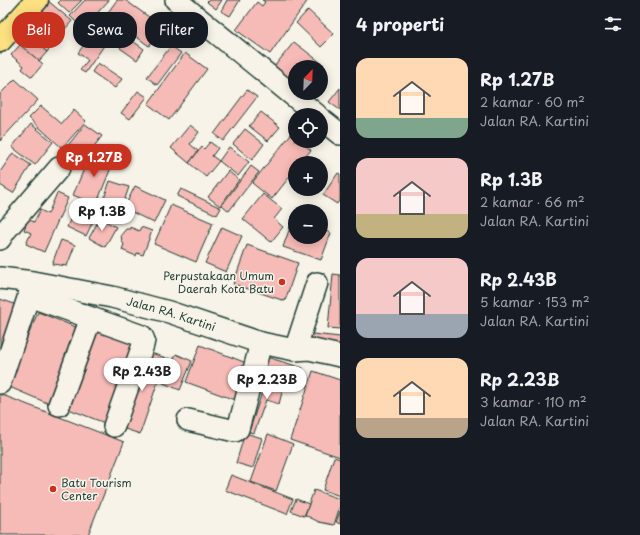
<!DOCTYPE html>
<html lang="id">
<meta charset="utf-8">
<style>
:root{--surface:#171b24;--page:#20242c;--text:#f1f3f6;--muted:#9ea1a6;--accent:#c8321e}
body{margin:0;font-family:"Playpen Sans",sans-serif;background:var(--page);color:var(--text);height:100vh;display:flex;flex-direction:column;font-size:15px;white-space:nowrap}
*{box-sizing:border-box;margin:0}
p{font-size:13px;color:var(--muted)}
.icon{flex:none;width:22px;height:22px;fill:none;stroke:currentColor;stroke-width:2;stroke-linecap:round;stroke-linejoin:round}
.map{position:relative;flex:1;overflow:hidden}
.side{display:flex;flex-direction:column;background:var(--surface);width:300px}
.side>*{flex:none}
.top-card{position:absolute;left:12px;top:12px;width:268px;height:36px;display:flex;gap:8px}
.needle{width:26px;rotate:23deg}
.controls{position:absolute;left:288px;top:60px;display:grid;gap:8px}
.controls a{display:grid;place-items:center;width:40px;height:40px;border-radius:50%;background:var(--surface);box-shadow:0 2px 10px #0003;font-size:20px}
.price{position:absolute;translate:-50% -34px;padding:0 9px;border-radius:14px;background:#fff;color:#222;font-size:13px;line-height:26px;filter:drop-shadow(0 1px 2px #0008)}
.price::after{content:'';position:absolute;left:50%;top:24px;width:12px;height:9px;margin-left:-6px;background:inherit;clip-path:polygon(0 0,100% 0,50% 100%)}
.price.on{background:var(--accent);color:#fff}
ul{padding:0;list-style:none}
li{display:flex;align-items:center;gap:12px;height:100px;padding:0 16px}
li span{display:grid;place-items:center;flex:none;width:112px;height:80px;border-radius:12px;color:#555}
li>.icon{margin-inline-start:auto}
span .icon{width:48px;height:48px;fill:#fffc;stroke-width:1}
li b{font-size:17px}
h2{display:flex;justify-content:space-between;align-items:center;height:48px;padding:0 16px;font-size:17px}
.pill{padding:0 14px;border-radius:16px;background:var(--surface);box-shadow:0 2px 10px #0003;font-size:14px;line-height:36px}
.pill.on{background:var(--accent);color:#fff}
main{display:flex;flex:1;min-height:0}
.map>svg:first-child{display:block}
.building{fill:#f7bbb7;stroke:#1f3d34}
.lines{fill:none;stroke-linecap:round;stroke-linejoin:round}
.minor-casing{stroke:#1f3d34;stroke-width:24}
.major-casing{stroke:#1f3d34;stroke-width:25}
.minor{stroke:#f7f3e8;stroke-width:21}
.major{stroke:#fde080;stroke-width:22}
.poi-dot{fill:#c8321e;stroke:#f7f3e8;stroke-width:1.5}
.labels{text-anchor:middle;stroke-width:3;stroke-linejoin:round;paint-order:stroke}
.poi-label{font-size:11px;fill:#1f3d34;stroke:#f7f3e8;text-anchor:end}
.street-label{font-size:11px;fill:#1f3d34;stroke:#f7f3e8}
</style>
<main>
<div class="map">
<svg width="340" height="535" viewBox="0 0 340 535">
<rect width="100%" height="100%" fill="#f7f3e8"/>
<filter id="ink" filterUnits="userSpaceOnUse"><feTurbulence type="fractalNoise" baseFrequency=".025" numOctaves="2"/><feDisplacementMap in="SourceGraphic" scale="8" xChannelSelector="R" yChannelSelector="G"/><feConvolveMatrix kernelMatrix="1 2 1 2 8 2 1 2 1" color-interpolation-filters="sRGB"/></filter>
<g filter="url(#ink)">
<g class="building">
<path d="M47,0L72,21L65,29L39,8Z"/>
<path d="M61,0H82L69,13L58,3Z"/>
<path d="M85,0H109L83,29L70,16Z"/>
<path d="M117,0H125L163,27L149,46L119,24L85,73L80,70L88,60L78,53Z"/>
<path d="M209,0H222L216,9L207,2Z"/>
<path d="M227,0H240L230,16L221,11Z"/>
<path d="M262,0H308L270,54L236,30L257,2L262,6L265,2Z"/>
<path d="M308,10L334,34L321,47L296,23Z"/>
<path d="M46,13L65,29L57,40L37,23Z"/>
<path d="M37,23L57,40L47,52L27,35Z"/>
<path d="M27,35L47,52L39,61L19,44Z"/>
<path d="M127,37L144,49L137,60L120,48Z"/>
<path d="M294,42L324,65L321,68V67H295V86L273,68Z"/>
<path d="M20,45L43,64L32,77L22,69L24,66L11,55Z"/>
<path d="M171,46L181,53L157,85L147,77Z"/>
<path d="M185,53L207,69L169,120L148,104Z"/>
<path d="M98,63L122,79L115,88L92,72Z"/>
<path d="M15,79L38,100L0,141V94Z"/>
<path d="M340,88V110L329,102Z"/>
<path d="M247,90L257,97L223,141L214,134Z"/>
<path d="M138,91L147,97L130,119L121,113Z"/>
<path d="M41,106L62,124L74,110L86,121L62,148L29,118Z"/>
<path d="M261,112L280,127L268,141L249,126Z"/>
<path d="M31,124L53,142L35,165L12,147Z"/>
<path d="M85,124L102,136L79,166L68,160L62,153Z"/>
<path d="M190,125L199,132L190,144L198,151L189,163L171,148Z"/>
<path d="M245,129L264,144L252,160L233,144Z"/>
<path d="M291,134L295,137V141H299L311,150L300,163H295V170L272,199L252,183Z"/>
<path d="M210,142L218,148L212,156L219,161L206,177L189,163L202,147L204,149Z"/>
<path d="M229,147L249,162L238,176L219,161Z"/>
<path d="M92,150L114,160L96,205L73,195Z"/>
<path d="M13,153L31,165L13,193L0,185V172Z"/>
<path d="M251,166L259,172L229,211L222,205Z"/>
<path d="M228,171L239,180L220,206L208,197Z"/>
<path d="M338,173L340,174V199L337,204L323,195Z"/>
<path d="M110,181L129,187L117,222L98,216Z"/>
<path d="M135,186L165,200L154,223L124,208Z"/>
<path d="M181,189L221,208L217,215L177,196Z"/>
<path d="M57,193L68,198L44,252L26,244L31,233L24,230L28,219L34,222L40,210L48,214Z"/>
<path d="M263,194L282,209L274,219L283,227L271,242L243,219Z"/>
<path d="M78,202L98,211L86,236L67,227Z"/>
<path d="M171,205L213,223L196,262L154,244Z"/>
<path d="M100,218L116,227L105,247L89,238Z"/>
<path d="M293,219L295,220V237H321V229L331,233L321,260L283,247Z"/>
<path d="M130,227L139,231L141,227L152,231L143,255L137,253L136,256L122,250L124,244L122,242L121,235L126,229H130Z"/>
<path d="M222,227L242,236L226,272L205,263Z"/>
<path d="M61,240L75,245L67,266L52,264Z"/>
<path d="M247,245L298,263L285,301L233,284Z"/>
<path d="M333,274L340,275V329L328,328Z"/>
<path d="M0,299L20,306L0,366Z"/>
<path d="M38,312L83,330L52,405L7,386Z"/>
<path d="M94,330L138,346L110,425L66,408Z"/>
<path d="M304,333L340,337V346L303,343Z"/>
<path d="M200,345L249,364L235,400L186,382Z"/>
<path d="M145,351L166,358L140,434L119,427Z"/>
<path d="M176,354L192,361L180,390L163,383L168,374L163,371L168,358L173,360Z"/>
<path d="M260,355L303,368L297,386L284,382V385L254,376Z"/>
<path d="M313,371L340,380V457L290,440Z"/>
<path d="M266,380L284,385L279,404L266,400L254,433L249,432Z"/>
<path d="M0,394L124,442L88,535H0Z"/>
<path d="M245,433L262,438L253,468L236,463Z"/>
<path d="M268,434L293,444L276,491L251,482Z"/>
<path d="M334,457L340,459V496L323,490Z"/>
<path d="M231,475L293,499L287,514L225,490Z"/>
<path d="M314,490L340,499V506L334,525L319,522L305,515Z"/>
<path d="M296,499L309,504L304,516L291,511Z"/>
<path d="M340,511V524L336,522Z"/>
</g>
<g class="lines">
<defs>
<g id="minor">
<path d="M176,0L317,115"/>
<path d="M321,119L340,134"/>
<path d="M0,239L5,231L59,168"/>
<path id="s1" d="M0,278L33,282L112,297L169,312L261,343L295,350L309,349L340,356"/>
<path d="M29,296L142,336L144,340L143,345L114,426"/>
<path d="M295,350L317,283"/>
<path d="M0,383L33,283"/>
<path d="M59,405L91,318"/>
<path d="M188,420L235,431L238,429L261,343"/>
</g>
<path id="major" d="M0,41L37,0"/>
</defs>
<use href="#minor" class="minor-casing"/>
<use href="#major" class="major-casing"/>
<use href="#minor" class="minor"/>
<use href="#major" class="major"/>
</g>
</g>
<g class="poi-dot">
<circle cx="282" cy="282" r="4"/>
<circle cx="53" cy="489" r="4"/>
</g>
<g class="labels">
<g class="poi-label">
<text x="274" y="280">Perpustakaan Umum<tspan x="274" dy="13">Daerah Kota Batu</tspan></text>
<text x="61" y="487" text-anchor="start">Batu Tourism<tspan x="61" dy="13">Center</tspan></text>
</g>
<g class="street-label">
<text dy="4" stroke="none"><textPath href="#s1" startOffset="175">Jalan RA. Kartini</textPath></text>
</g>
</g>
</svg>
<div class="controls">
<a><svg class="needle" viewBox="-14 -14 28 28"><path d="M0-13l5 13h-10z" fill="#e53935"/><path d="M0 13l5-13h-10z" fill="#9ea1a6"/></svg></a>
<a><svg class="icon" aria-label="locate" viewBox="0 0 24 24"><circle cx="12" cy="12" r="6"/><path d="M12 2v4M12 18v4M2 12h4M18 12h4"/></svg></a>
<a>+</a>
<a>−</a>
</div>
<b class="price on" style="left:94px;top:178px">Rp 1.27B</b>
<b class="price" style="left:102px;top:232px">Rp 1.3B</b>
<b class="price" style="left:142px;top:392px">Rp 2.43B</b>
<b class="price" style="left:267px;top:400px">Rp 2.23B</b>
<div class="top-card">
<a class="pill on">Beli</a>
<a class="pill">Sewa</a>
<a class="pill">Filter</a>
</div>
</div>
<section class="side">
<h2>4 properti<svg class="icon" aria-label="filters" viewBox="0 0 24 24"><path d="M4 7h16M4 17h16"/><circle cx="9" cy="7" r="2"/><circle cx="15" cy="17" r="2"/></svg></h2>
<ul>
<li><span style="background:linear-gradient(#ffd9b3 75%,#7fa58c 0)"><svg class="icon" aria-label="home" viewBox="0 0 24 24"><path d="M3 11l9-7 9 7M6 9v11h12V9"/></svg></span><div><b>Rp 1.27B</b><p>2 kamar · 60 m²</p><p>Jalan RA. Kartini</p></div></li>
<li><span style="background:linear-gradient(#f6c9c9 70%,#c2b280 0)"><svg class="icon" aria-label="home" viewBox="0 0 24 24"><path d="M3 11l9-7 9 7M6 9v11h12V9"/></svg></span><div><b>Rp 1.3B</b><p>2 kamar · 66 m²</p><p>Jalan RA. Kartini</p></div></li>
<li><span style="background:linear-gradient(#f6c9c9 70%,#9aa5b1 0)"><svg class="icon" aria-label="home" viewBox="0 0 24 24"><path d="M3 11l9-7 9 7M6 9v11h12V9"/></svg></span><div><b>Rp 2.43B</b><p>5 kamar · 153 m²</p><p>Jalan RA. Kartini</p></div></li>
<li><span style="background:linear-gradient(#ffd9b3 75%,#b9a48a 0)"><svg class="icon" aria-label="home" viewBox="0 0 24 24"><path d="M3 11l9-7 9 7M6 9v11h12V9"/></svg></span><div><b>Rp 2.23B</b><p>3 kamar · 110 m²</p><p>Jalan RA. Kartini</p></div></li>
</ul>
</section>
</main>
